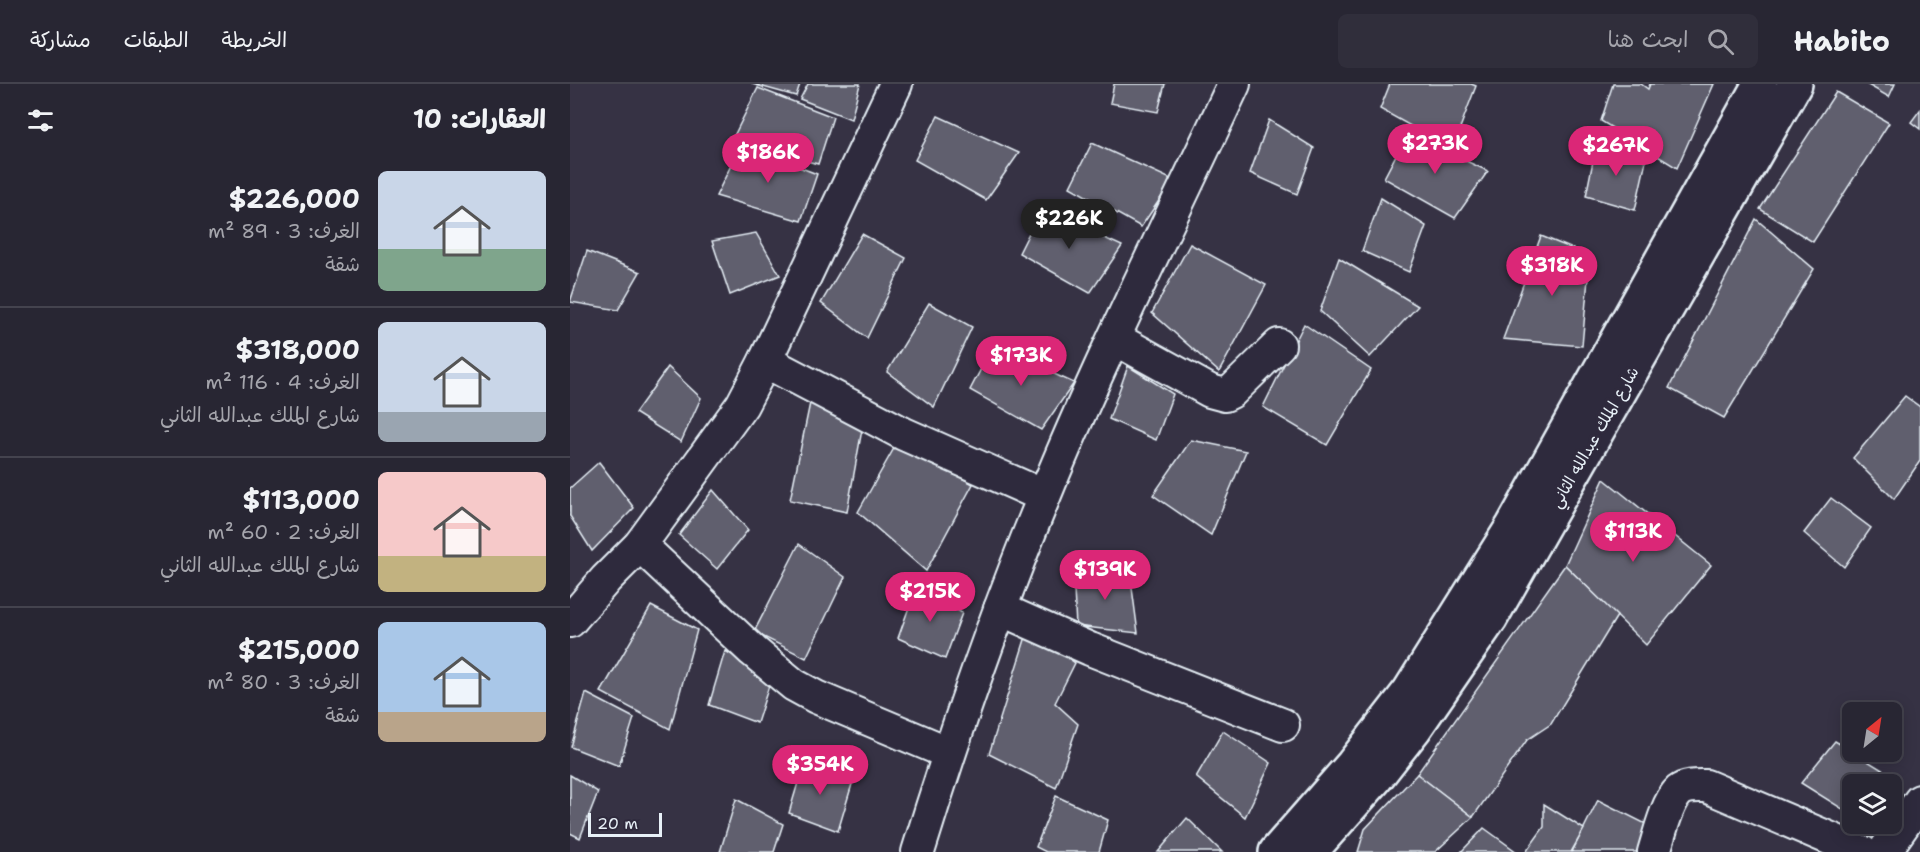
<!DOCTYPE html>
<html lang="ar">
<meta charset="utf-8">
<style>
:root{--surface:#282633;--page:#302e3b;--text:#f1f3f6;--muted:#a5a5ac;--line:#44434e;--accent:#db2777}
body{margin:0;font-family:"Shantell Sans","Playpen Sans Arabic",sans-serif;background:var(--page);color:var(--text);direction:rtl;height:100vh;display:flex;flex-direction:column;font-size:22px;white-space:nowrap}
*{box-sizing:border-box;margin:0}
p{font-size:20px;color:var(--muted)}
.icon{flex:none;width:33px;height:33px;fill:none;stroke:currentColor;stroke-width:2;stroke-linecap:round;stroke-linejoin:round}
.map{position:relative;flex:1;overflow:hidden;direction:ltr}
.side{display:flex;flex-direction:column;background:var(--surface);width:570px}
.side>*{flex:none}
.needle{width:39px;rotate:30deg}
.buttons{position:absolute;left:1272px;top:618px;display:grid;gap:12px}
.buttons a{display:grid;place-items:center;width:60px;height:60px;border-radius:9px;background:var(--surface);box-shadow:0 3px 15px #0003,0 0 0 2px var(--line);font-size:30px}
.scale{position:absolute;left:18px;bottom:15px;width:74px;box-sizing:border-box;padding-left:6px;border:3px solid #e8f1f8;border-top:0;font-size:16px;line-height:21px;white-space:nowrap;color:#e8f1f8;-webkit-text-stroke:4px #2f2a3d;paint-order:stroke}
.price{position:absolute;translate:-50% -51px;padding:0 14px;border-radius:21px;background:var(--accent);color:#fff;font-size:20px;line-height:39px;filter:drop-shadow(0 2px 3px #0008)}
.price::after{content:'';position:absolute;left:50%;top:36px;width:18px;height:14px;margin-left:-9px;background:inherit;clip-path:polygon(0 0,100% 0,50% 100%)}
.price.on{background:#222;color:#fff}
ul{padding:0;list-style:none}
li{display:flex;align-items:center;gap:18px;height:150px;padding:0 24px}
li+li{border-top:2px solid var(--line)}
li span{display:grid;place-items:center;flex:none;width:168px;height:120px;border-radius:9px;color:#555}
li>.icon{margin-inline-start:auto}
span .icon{width:72px;height:72px;fill:#fffc;stroke-width:1}
li b{font-size:26px}
h2{display:flex;justify-content:space-between;align-items:center;height:72px;padding:0 24px;font-size:26px}
header{display:flex;align-items:center;gap:36px;box-sizing:border-box;height:84px;padding:0 30px;background:var(--surface);border-bottom:2px solid var(--line)}
header strong{font-size:28px}
nav{display:flex;gap:33px;margin-inline-start:auto;font-size:21px}
.search{width:420px;height:54px;background:var(--page);display:flex;align-items:center;gap:15px;box-sizing:border-box;padding:0 21px;border-radius:9px;color:var(--muted);font-size:22px}
main{display:flex;flex:1;min-height:0}
.map>svg:first-child{display:block}
.building{fill:#605e6e;stroke:#e8f1f8;stroke-width:1.5}
.lines{fill:none;stroke-linecap:round;stroke-linejoin:round}
.minor-casing{stroke:#e8f1f8;stroke-width:36}
.major-casing{stroke:#e8f1f8;stroke-width:38}
.minor{stroke:#2f2a3d;stroke-width:32}
.major{stroke:#2f2a3d;stroke-width:33}
.labels{text-anchor:middle;stroke-width:6;stroke-linejoin:round;paint-order:stroke}
.street-label{font-size:16px;fill:#e8f1f8;stroke:#2f2a3d}
</style>
<header>
<strong>Habito</strong>
<div class="search"><svg class="icon" aria-label="search" viewBox="0 0 24 24"><circle cx="10" cy="10" r="6"/><path d="M15 15l6 6"/></svg>ابحث هنا</div>
<nav><a>الخريطة</a><a>الطبقات</a><a>مشاركة</a></nav>
</header>
<main>
<div class="map">
<svg width="1350" height="768" viewBox="0 0 1350 768">
<rect width="100%" height="100%" fill="#363244"/>
<filter id="ink" filterUnits="userSpaceOnUse"><feTurbulence type="fractalNoise" baseFrequency=".0167" numOctaves="2"/><feDisplacementMap in="SourceGraphic" scale="12" xChannelSelector="R" yChannelSelector="G"/><feConvolveMatrix kernelMatrix="1 2 1 2 8 2 1 2 1" color-interpolation-filters="sRGB"/></filter>
<g filter="url(#ink)">
<g class="building">
<path d="M182,0H230L226,12Z"/>
<path d="M238,0H290L281,35L230,15Z"/>
<path d="M544,0H595L588,28L540,19Z"/>
<path d="M820,0H901L906,2L882,65L810,25Z"/>
<path d="M1043,0H1071L1078,5L1080,0H1144L1107,84L1031,37Z"/>
<path d="M1296,0H1325L1319,13Z"/>
<path d="M188,4L263,33L248,80L162,56Z"/>
<path d="M1266,8L1319,39L1243,158L1190,125Z"/>
<path d="M1350,26V45L1341,38Z"/>
<path d="M368,32L449,69L416,116L345,76Z"/>
<path d="M699,36L744,64L727,110L680,89Z"/>
<path d="M837,50L918,87L885,134L814,94Z"/>
<path d="M1027,57L1076,77L1065,126L1016,112Z"/>
<path d="M522,59L603,96L571,143L500,103Z"/>
<path d="M171,61L247,90L231,137L146,112Z"/>
<path d="M811,114L856,142L839,188L792,167Z"/>
<path d="M471,125L552,162L520,209L449,169Z"/>
<path d="M1186,135L1244,185L1154,334L1099,304Z"/>
<path d="M186,149L210,191L160,211L142,157Z"/>
<path d="M292,150L336,174L297,254L251,219Z"/>
<path d="M971,152L1020,172L1012,262L933,255Z"/>
<path d="M620,160L696,201L649,288L582,229Z"/>
<path d="M17,167L70,188L48,226L0,218Z"/>
<path d="M769,174L848,222L800,273L750,227Z"/>
<path d="M359,219L402,243L364,323L317,288Z"/>
<path d="M734,240L801,286L757,361L693,323Z"/>
<path d="M423,262L504,299L471,346L400,306Z"/>
<path d="M558,282L603,310L586,356L539,335Z"/>
<path d="M98,283L131,314L111,358L65,329Z"/>
<path d="M1335,312L1350,323V377L1324,415L1283,374Z"/>
<path d="M240,319L293,340L277,428L220,416Z"/>
<path d="M621,356L676,367L641,451L583,411Z"/>
<path d="M327,359L403,400L356,487L288,428Z"/>
<path d="M29,378L64,424L22,467L0,432V404Z"/>
<path d="M1034,395L1141,481L1076,561L995,481Z"/>
<path d="M143,406L178,446L147,485L109,451Z"/>
<path d="M1261,414L1301,444L1274,483L1234,449Z"/>
<path d="M229,460L275,493L236,574L184,548Z"/>
<path d="M995,481L1047,532L981,640L957,656L903,733L847,690Z"/>
<path d="M503,488L560,489L568,549L506,542Z"/>
<path d="M347,501L392,529L375,575L328,554Z"/>
<path d="M81,522L127,546L100,645L31,608Z"/>
<path d="M458,546L505,579L485,619L508,640L486,704L419,670Z"/>
<path d="M155,567L202,592L187,639L139,621Z"/>
<path d="M16,609L64,634L49,682L1,663Z"/>
<path d="M653,647L701,679L675,733L626,693Z"/>
<path d="M1265,657L1327,695L1322,701L1282,700V731L1231,699Z"/>
<path d="M235,675L282,700L268,747L219,729Z"/>
<path d="M847,690L903,733L865,768H788L795,745Z"/>
<path d="M0,691L28,708L10,754L0,749Z"/>
<path d="M486,712L538,736L529,768H476L466,763Z"/>
<path d="M166,715L213,740L204,768H150Z"/>
<path d="M1028,716L1080,742L1066,768H1002Z"/>
<path d="M974,720L1014,745L1001,768H956L974,743Z"/>
<path d="M617,734L652,768H588Z"/>
<path d="M914,744L947,768H891Z"/>
</g>
<g class="lines">
<defs>
<g id="minor">
<path d="M544,254L640,307L655,311L661,308L709,261"/>
<path d="M195,277L334,350L474,412"/>
<path d="M70,461L183,567L224,601L246,613L379,669"/>
<path d="M430,525L520,565L713,641"/>
<path d="M0,537L36,495L70,461L172,321L195,277L326,0"/>
<path d="M348,768C385,648 426,529 474,413C531,273 600,137 664,0"/>
<path d="M1084,768C1089,752 1097,718 1109,707C1116,701 1128,702 1136,702L1292,768"/>
<path d="M1314,768L1350,717"/>
</g>
<g id="major">
<path d="M706,768L783,680L839,608L943,442L1190,0"/>
<path d="M740,768L805,695L845,644L920,535L1225,0"/>
</g>
</defs>
<use href="#minor" class="minor-casing"/>
<use href="#major" class="major-casing"/>
<use href="#minor" class="minor"/>
<use href="#major" class="major"/>
</g>
</g>
<g class="labels">
<g class="street-label">
<text transform="translate(1024 353) rotate(-60)" y="6">شارع الملك عبدالله الثاني</text>
</g>
</g>
</svg>
<div class="buttons">
<a><svg class="needle" viewBox="-14 -14 28 28"><path d="M0-13l5 13h-10z" fill="#e53935"/><path d="M0 13l5-13h-10z" fill="#a5a5ac"/></svg></a>
<a><svg class="icon" aria-label="layers" viewBox="0 0 24 24"><path d="M12 4l9 5-9 5-9-5zM3 14l9 5 9-5"/></svg></a>
</div>
<div class="scale">20 m</div>
<b class="price" style="left:865px;top:91px">$273K</b>
<b class="price" style="left:1046px;top:93px">$267K</b>
<b class="price" style="left:198px;top:100px">$186K</b>
<b class="price on" style="left:499px;top:166px">$226K</b>
<b class="price" style="left:982px;top:213px">$318K</b>
<b class="price" style="left:451px;top:303px">$173K</b>
<b class="price" style="left:1063px;top:479px">$113K</b>
<b class="price" style="left:535px;top:517px">$139K</b>
<b class="price" style="left:360px;top:539px">$215K</b>
<b class="price" style="left:250px;top:712px">$354K</b>
</div>
<section class="side">
<h2>العقارات: 10<svg class="icon" aria-label="filters" viewBox="0 0 24 24"><path d="M4 7h16M4 17h16"/><circle cx="9" cy="7" r="2"/><circle cx="15" cy="17" r="2"/></svg></h2>
<ul>
<li><span style="background:linear-gradient(#c9d6e8 65%,#7fa58c 0)"><svg class="icon" aria-label="home" viewBox="0 0 24 24"><path d="M3 11l9-7 9 7M6 9v11h12V9"/></svg></span><div><b>$226,000</b><p>الغرف: 3 · 89 m²</p><p>شقة</p></div></li>
<li><span style="background:linear-gradient(#c9d6e8 75%,#9aa5b1 0)"><svg class="icon" aria-label="home" viewBox="0 0 24 24"><path d="M3 11l9-7 9 7M6 9v11h12V9"/></svg></span><div><b>$318,000</b><p>الغرف: 4 · 116 m²</p><p>شارع الملك عبدالله الثاني</p></div></li>
<li><span style="background:linear-gradient(#f6c9c9 70%,#c2b280 0)"><svg class="icon" aria-label="home" viewBox="0 0 24 24"><path d="M3 11l9-7 9 7M6 9v11h12V9"/></svg></span><div><b>$113,000</b><p>الغرف: 2 · 60 m²</p><p>شارع الملك عبدالله الثاني</p></div></li>
<li><span style="background:linear-gradient(#a9c7e8 75%,#b9a48a 0)"><svg class="icon" aria-label="home" viewBox="0 0 24 24"><path d="M3 11l9-7 9 7M6 9v11h12V9"/></svg></span><div><b>$215,000</b><p>الغرف: 3 · 80 m²</p><p>شقة</p></div></li>
</ul>
</section>
</main>
